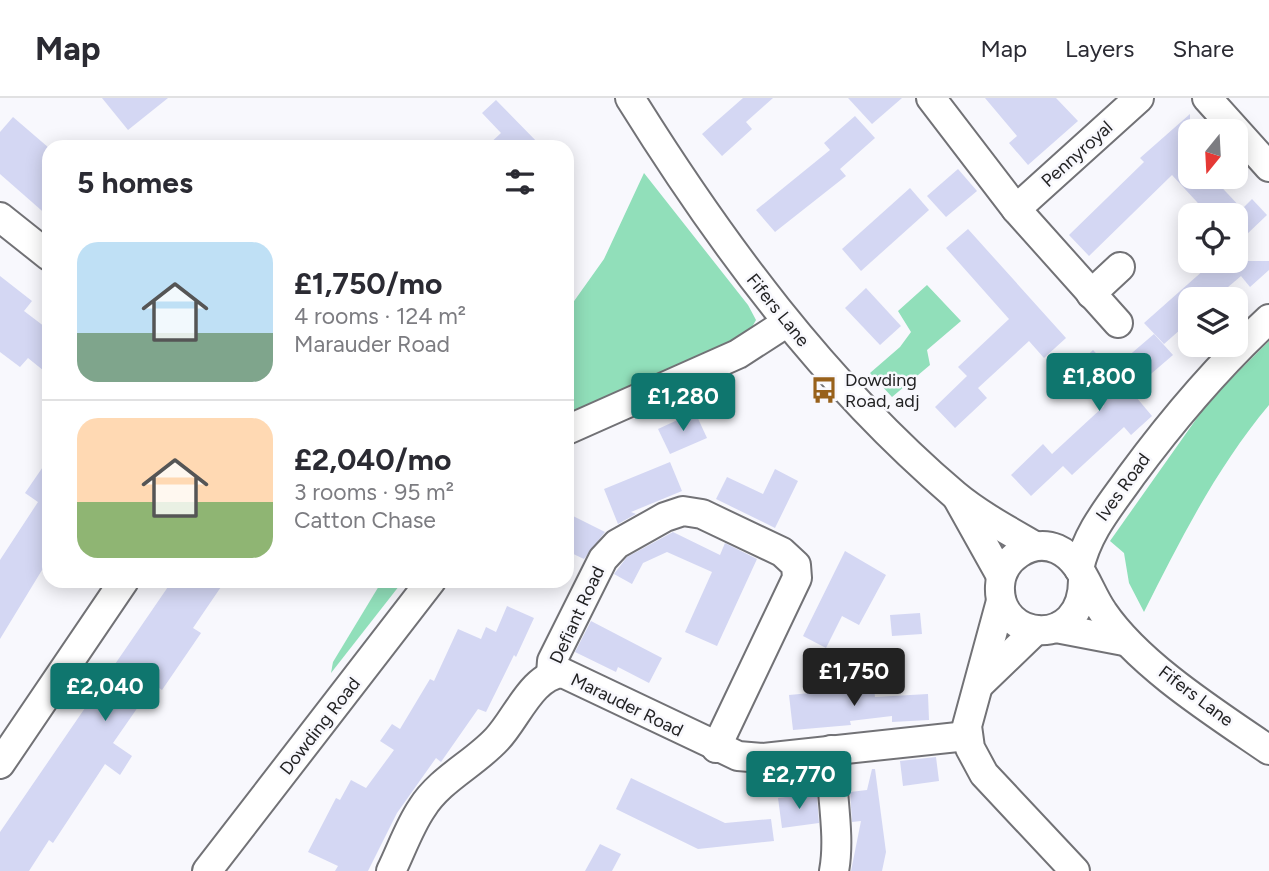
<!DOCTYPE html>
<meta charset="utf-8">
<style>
:root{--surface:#fff;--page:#f7f7f7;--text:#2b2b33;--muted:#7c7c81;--line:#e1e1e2;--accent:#0f766e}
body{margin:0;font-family:Figtree,sans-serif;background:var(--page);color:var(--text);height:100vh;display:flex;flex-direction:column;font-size:26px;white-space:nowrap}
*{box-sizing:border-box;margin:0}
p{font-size:23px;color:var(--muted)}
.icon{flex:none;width:38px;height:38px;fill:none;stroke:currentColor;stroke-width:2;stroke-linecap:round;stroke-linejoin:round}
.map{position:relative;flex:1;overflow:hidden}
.side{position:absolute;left:42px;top:42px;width:532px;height:448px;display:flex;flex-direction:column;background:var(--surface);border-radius:21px;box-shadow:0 4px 18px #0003}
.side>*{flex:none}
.needle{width:46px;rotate:198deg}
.fabs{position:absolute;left:1178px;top:21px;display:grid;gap:14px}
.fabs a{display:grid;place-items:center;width:70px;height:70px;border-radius:14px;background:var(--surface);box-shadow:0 4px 18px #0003;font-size:35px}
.price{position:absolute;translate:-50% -60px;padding:0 16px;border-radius:7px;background:var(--accent);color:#fff;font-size:23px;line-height:46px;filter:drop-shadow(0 2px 4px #0008)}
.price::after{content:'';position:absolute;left:50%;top:42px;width:21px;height:16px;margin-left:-10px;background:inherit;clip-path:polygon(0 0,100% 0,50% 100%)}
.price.selected{background:#222;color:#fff}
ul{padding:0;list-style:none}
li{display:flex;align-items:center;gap:21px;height:175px;padding:0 35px}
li+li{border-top:2px solid var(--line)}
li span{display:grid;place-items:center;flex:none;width:196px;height:140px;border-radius:21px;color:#555}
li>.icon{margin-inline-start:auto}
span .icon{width:84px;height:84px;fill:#fffc;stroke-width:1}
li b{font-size:30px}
h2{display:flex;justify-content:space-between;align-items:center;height:84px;padding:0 35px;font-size:30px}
header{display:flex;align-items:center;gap:42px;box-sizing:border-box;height:98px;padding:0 35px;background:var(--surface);border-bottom:2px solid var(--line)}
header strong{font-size:33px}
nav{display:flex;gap:38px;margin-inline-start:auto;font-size:24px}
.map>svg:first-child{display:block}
.green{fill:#91dfba}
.forest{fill:#8ddfb8}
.building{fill:#d4d7f3}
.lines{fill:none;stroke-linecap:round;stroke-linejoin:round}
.minor-casing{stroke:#727276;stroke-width:32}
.minor{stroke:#fff;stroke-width:28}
.labels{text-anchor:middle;stroke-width:5;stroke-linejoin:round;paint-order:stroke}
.street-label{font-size:18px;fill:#232324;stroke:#f8f8fd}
.poi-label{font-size:18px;fill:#232324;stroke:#f8f8fd;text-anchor:start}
</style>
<header>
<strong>Map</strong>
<nav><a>Map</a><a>Layers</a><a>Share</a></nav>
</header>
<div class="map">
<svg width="1269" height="773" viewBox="0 0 1269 773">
<rect width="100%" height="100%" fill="#f8f8fd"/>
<g class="green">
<path d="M644,75L748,207L756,222L747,238L567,318V213L604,161Z"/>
<path d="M927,187L961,223L927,252L930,267L892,299L870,275L900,249L911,234L898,213Z"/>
<path d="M382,483H403L331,575L333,564Z"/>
</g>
<path class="forest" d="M1269,243V307C1217,369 1180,442 1144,514L1129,485L1124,455L1110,443L1209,303Z"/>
<g class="building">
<path d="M102,0H168L128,32Z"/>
<path d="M743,0H773L746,24L752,31L722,58L702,36Z"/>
<path d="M848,0H902L872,26Z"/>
<path d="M985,0H1056L1078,23L1028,67L1009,45L1017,38Z"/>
<path d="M496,2L542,49H486L501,35L482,15Z"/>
<path d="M1190,16V79H1212L1242,111L1252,101L1267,117L1246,137L1236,125V117H1209L1172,77L1089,158L1069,137L1144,64L1140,60Z"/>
<path d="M855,18L875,40L840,71L846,78L775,134L756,112L830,52L824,45Z"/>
<path d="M13,19L49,50V119L0,76V34Z"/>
<path d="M958,71L977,93L946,119L927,98Z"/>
<path d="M910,90L929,112L861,173L842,151Z"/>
<path d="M968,131L1066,240L1044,260L1029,243L978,290L987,300L955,330L935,309L967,278L958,269L1009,221L946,150Z"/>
<path d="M1214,163H1269V172L1250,189L1241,178L1214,201H1190V223L1164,246L1144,225Z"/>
<path d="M0,178L32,203L24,213L49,232V277L28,260L20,269L0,254Z"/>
<path d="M866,190L901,228L880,247L845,210Z"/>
<path d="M1154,236L1173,257L1131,293L1152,318L1131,337L1124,329L1072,377L1063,368L1031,398L1011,377L1043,346L1052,356L1104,308L1072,272L1093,252L1112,272Z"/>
<path d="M695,314L707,340L670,356L658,331Z"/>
<path d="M49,360V476L42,472L0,541V462L38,404L25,395Z"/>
<path d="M670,364L682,393L631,414L636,416L618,426L604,391Z"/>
<path d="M775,371L798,383L775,430L716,401L727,379L763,396Z"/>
<path d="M567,415L605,434L584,461L567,453Z"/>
<path d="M673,434L720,457L725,445L757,461L717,548L685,534L712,474L667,454L643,465L632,486L614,476L627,459Z"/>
<path d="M845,453L886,477L859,527L842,518L826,550L803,538Z"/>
<path d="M172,483H225L193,530L201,535L162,592L154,586L113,645L132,658L120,677L105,666L53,745L49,742L29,773H0V734Z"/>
<path d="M507,508L534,520L516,559L514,557L486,614L478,611L441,664L436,660L397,715L368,773H335L338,768L308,754L336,700L340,702L351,682L366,690L394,652L380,643L392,626L400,631L430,581L434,583L458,531L481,541L486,529L496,534Z"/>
<path d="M920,515L922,536L892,538L890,517Z"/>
<path d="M591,523L662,560L649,585L618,569L616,574L575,554Z"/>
<path d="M874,589L875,599L928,596L929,622L892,624V618L850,623L851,627L793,632L789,597Z"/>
<path d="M936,659L939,683L903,688L900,663Z"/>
<path d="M872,671H875L886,754L882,773H851L861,723L852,724L850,694L867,692Z"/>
<path d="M631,680L725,725L771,721L774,743L698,751L616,711Z"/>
<path d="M810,696V699L817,698L819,725L782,730L778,700Z"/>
<path d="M600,746L621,756L612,773H585Z"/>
</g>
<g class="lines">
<defs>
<g id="minor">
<path d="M630,0C721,146 823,284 955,397C979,417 1009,433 1035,448"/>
<path d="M931,0L1016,111L1118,225"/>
<path d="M1207,0L1269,69"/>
<path d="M1016,111L1139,0"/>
<path d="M0,119L49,158"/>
<path d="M1091,196L1120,169"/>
<path d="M567,332L738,256L786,225"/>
<path d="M958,401L1001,478"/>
<path d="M1079,471C1087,434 1110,408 1131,378C1173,321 1217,269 1269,221"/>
<path d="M1083,482C1083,553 997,543 1000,488C1001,461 1031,440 1057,451C1082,462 1088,493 1103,514C1139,567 1215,615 1269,652"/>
<path d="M1001,503L967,628L970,650L984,676L1075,773"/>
<path d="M1056,530L1124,543"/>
<path d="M551,576L552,563L603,461L617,446L665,419L683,413L702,416L782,454L796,467L797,480L716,650"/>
<path d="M981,585L1036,532"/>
<path d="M831,652C830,691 841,736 834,773"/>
<path d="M0,666L124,483"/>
<path d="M207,773L431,483"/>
<path d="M391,773C401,753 409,729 422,710C440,681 474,666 497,641C517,620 532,577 563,575L738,658L762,660L967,638"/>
</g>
</defs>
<use href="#minor" class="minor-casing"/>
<use href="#minor" class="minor"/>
</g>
<defs>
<symbol id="bus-bare" viewBox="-9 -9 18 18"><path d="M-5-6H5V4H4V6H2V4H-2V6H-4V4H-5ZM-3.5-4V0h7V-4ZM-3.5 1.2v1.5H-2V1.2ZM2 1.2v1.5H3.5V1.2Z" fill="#98611b" stroke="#f8f8fd" stroke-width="2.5" paint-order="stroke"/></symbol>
</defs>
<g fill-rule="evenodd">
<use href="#bus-bare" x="805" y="273" width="38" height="38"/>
</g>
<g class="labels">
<g class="street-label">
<text transform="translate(1077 56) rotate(-42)" y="6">Pennyroyal</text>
<text transform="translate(778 212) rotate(51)" y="6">Fifers Lane</text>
<text transform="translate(1123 389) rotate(-54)" y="6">Ives Road</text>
<text transform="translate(577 517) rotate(-65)" y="6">Defiant Road</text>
<text transform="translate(1196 598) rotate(37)" y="6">Fifers Lane</text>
<text transform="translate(627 607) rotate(26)" y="6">Marauder Road</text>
<text transform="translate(320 628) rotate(-52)" y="6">Dowding Road</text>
</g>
<g class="poi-label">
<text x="845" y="288">Dowding<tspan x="845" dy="21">Road, adj</tspan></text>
</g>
</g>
</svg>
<div class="fabs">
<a><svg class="needle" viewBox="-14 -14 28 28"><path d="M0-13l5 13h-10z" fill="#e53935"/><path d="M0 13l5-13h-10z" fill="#7c7c81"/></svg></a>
<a><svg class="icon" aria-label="locate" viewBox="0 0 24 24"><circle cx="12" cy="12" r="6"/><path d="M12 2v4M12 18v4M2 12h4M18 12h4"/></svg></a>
<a><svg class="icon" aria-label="layers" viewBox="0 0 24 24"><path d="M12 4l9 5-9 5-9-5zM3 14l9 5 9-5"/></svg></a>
</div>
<b class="price" style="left:1099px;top:315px">£1,800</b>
<b class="price" style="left:683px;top:335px">£1,280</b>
<b class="price selected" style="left:854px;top:610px">£1,750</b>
<b class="price" style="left:105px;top:625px">£2,040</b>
<b class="price" style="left:799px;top:713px">£2,770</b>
<section class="side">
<h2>5 homes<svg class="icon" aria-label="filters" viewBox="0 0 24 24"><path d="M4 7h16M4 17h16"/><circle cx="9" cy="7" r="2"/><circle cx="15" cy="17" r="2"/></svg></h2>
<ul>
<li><span style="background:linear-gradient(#bfe0f5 65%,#7fa58c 0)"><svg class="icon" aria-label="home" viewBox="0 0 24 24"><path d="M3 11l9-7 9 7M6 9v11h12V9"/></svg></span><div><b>£1,750/mo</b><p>4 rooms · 124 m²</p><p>Marauder Road</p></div></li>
<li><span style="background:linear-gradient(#ffd9b3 60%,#8fb573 0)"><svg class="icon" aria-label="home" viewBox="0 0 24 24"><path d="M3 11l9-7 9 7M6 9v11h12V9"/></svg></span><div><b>£2,040/mo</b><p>3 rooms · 95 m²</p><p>Catton Chase</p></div></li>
</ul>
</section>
</div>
